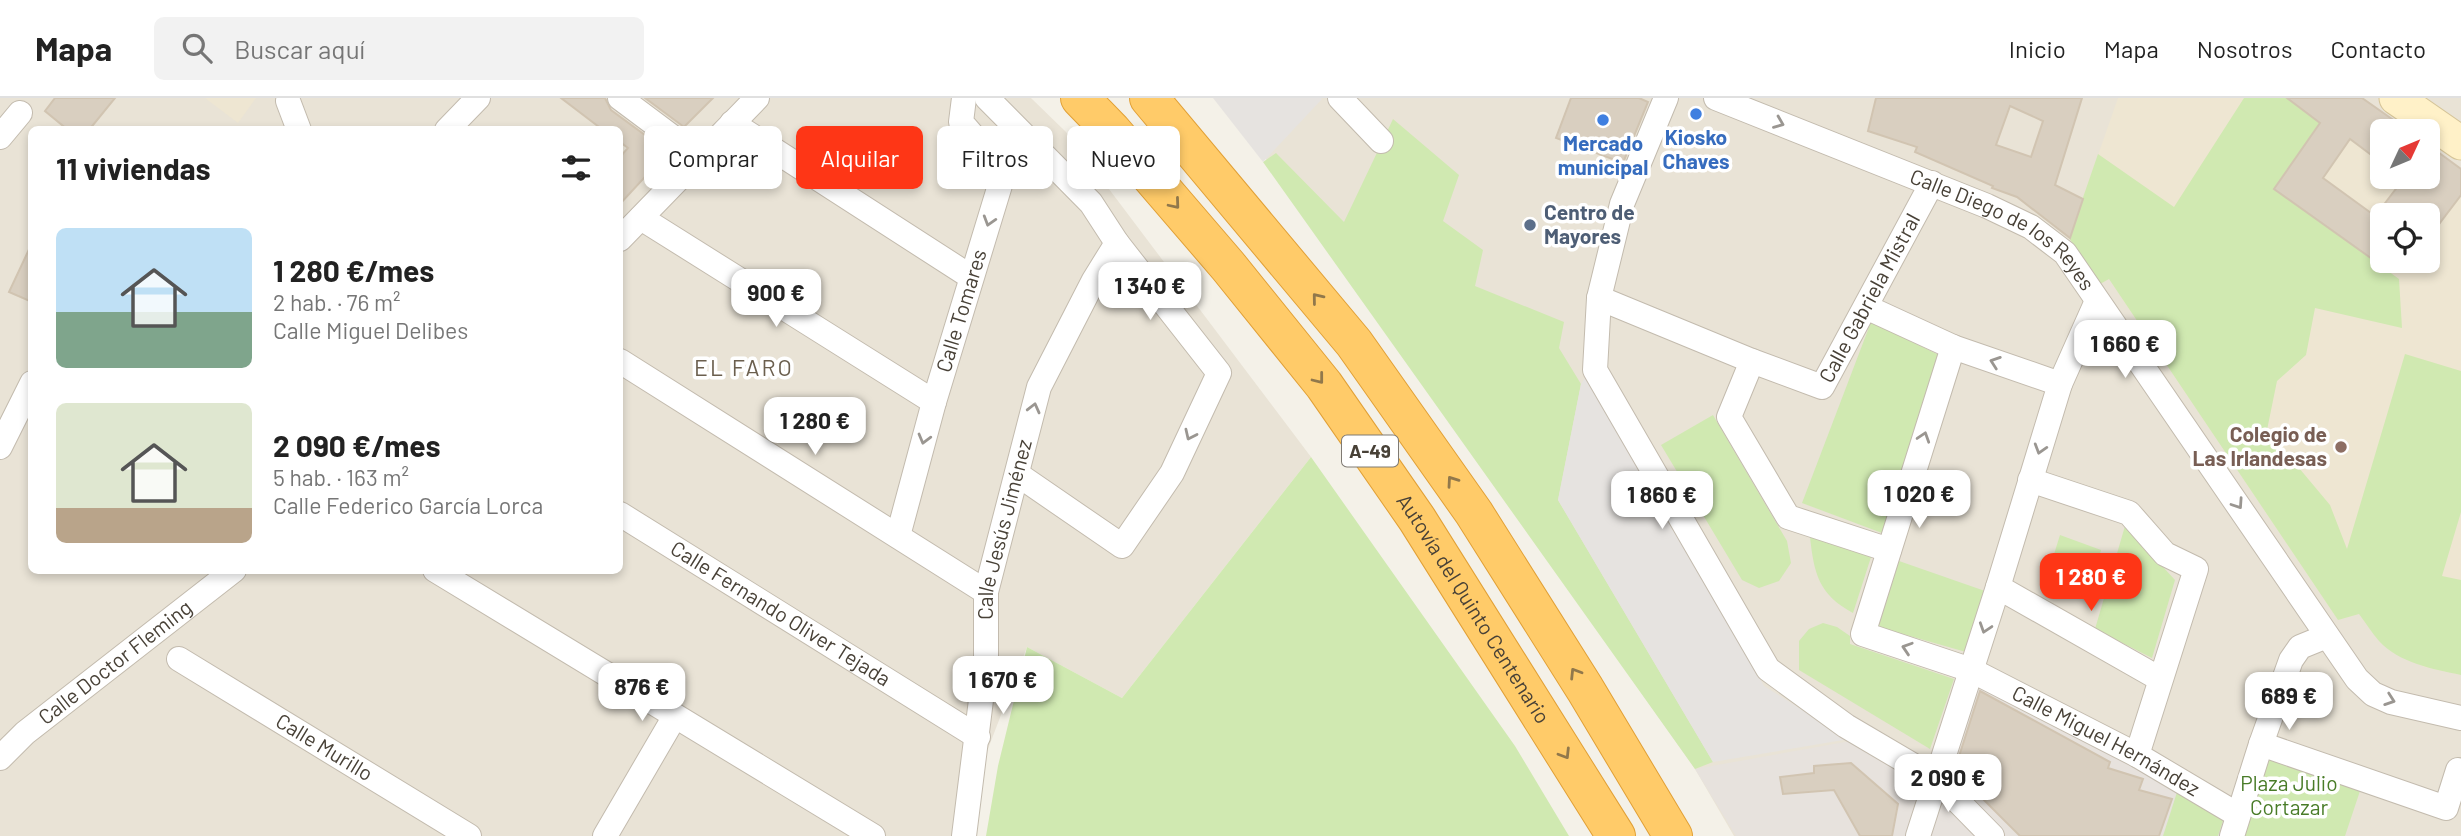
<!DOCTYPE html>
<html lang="es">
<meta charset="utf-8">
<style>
:root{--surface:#fff;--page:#f2f2f2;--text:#222;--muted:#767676;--line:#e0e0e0;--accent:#fe3616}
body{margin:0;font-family:Barlow,sans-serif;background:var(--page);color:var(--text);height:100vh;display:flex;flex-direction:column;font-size:26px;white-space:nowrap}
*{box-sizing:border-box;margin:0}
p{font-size:23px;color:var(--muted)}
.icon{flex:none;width:38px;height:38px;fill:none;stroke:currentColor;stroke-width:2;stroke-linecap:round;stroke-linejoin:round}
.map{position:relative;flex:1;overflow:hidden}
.panel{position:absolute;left:28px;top:28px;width:595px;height:448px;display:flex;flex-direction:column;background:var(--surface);border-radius:10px;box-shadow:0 4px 10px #0003}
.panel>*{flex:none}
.top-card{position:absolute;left:644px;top:28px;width:665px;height:63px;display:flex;gap:14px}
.needle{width:46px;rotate:46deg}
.controls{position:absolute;left:2370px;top:21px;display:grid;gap:14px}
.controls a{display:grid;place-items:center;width:70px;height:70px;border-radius:10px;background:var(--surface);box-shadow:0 4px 10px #0003;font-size:35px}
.price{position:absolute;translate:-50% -60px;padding:0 16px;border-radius:14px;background:#fff;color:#222;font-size:23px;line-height:46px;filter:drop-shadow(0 2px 4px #0008)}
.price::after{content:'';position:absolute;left:50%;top:42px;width:21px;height:16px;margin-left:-10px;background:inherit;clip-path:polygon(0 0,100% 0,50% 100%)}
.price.current{background:var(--accent);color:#fff}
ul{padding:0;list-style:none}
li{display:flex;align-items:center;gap:21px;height:175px;padding:0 28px}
li span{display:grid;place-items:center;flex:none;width:196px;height:140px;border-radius:10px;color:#555}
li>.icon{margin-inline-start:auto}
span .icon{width:84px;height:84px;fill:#fffc;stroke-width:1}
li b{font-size:30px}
h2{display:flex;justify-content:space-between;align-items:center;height:84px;padding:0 28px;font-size:30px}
.tag{padding:0 24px;border-radius:10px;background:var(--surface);box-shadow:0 4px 10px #0003;font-size:24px;line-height:63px}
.tag.current{background:var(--accent);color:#fff}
header{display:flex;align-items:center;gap:42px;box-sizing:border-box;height:98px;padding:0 35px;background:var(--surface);border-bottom:2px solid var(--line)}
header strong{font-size:33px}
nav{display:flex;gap:38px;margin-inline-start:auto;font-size:24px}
.search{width:490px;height:63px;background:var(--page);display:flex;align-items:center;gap:18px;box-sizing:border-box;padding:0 24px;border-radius:10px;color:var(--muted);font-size:26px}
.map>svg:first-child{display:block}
.residential{fill:#e9e3d6;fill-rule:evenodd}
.industrial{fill:#e7e2dd}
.education{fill:#eee6d2;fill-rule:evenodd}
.green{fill:#d0e9b1}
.parking{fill:#e6e3e0}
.building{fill:#d9cfc0;stroke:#d1c4b1;stroke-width:2;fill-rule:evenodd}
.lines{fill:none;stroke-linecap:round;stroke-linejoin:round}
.street-casing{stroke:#c3bbae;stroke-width:26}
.secondary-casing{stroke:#d5c498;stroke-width:35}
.highway-casing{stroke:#e1a036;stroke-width:40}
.street{stroke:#fff;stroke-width:24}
.secondary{stroke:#fff1c8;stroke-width:33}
.highway{stroke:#ffcb69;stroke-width:38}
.oneway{stroke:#9a9691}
.oneway2{stroke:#91784b}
.shop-dot{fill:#3f7fe0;stroke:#fff;stroke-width:2.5}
.service-dot{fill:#5c6f8a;stroke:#fff;stroke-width:2.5}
.education-dot{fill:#8d6e63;stroke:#fff;stroke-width:2.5}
.labels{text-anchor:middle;stroke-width:7;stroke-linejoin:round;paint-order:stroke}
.shield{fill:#fff;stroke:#7f7a73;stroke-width:2}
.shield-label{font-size:19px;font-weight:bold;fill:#484137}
.shop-label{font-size:21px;font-weight:bold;fill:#366cbe;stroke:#fff}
.service-label{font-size:21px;font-weight:bold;fill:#4e5e75;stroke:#fff;text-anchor:start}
.street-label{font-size:21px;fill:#484137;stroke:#fff}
.education-label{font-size:21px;font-weight:bold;fill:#785e54;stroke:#fff;text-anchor:end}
.park-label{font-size:21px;fill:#497c28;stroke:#fff}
.neighbourhood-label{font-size:23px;letter-spacing:2px;fill:#6b5f4e;stroke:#fff}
</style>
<header>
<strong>Mapa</strong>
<div class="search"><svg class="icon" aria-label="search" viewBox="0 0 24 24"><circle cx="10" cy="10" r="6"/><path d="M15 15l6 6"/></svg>Buscar aquí</div>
<nav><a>Inicio</a><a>Mapa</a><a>Nosotros</a><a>Contacto</a></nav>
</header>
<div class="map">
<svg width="2461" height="738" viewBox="0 0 2461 738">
<rect width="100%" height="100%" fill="#f4f1e8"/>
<g class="residential">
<path d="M0,0H1031L1066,34L1311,359L1122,600L1027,549L970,698L963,738H0ZM32,32H620V472H32Z"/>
<path d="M1219,0H2461V738H1734L1695,671L1249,37ZM2382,33H2427V79H2382ZM2382,117H2427V163H2382Z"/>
</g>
<path class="industrial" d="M1971,572L2240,714L2232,738H1736L1695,671L1862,641L1938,684Z"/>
<g class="education">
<path d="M205,0H256L238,25Z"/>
<path d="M2118,0H2362L2409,33H2382V79H2427L2461,71V577L2424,569L2403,559L2381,545L2359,516L2338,522L2109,181L2100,186L2069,140ZM2382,117H2427V163H2382Z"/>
</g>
<g class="green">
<path d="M2244,0H2287L2320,25L2275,91L2399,181L2402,230L2315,210L2306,257L2277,283L2267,332L2330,407L2347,451L2405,256L2461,273V414L2442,478L2461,482V577C2433,571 2399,565 2379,543C2372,535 2366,525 2359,516L2338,522L2109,181L2100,186L2069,140L2098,56L2174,109Z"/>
<path d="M1393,21L1459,77L1443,123L1483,152L1475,188L1564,224L1559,250L1581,286L1558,402L1713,664L1695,671L1263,64L1276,55L1344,124Z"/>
<path d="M1871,224L1939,257L1882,435L1802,405Z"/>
<path d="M1713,317L1787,443L1791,465L1779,483L1759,490L1742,482L1661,347Z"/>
<path d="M1311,359L1515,648L1569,738H986L998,668L1027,549L1122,600Z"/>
<path d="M2125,428L2175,482L2152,560L2095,531Z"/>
<path d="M2060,437L2101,452L2091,489L2050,469Z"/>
<path d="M1810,439L1872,456L1853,515C1819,497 1814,476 1810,439Z"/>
<path d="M1899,463L1985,493L1966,554L1878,529Z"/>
<path d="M1823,525L1837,529L1850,538V546L1954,581L1930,651L1799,572V543L1809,531Z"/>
<path d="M2262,648L2364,681L2345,738H2232Z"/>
<path d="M2178,691L2225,717L2218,738H2163Z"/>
</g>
<g class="parking">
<path d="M1213,0H1321L1322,1L1263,64Z"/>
<path d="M1587,277L1764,588L1849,641L1713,664L1558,402L1581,286Z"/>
</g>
<g class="building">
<path d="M55,0H115L89,32H68L45,13Z"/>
<path d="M561,0H605L611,12L668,54L620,106V59L628,50L620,44V32H603Z"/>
<path d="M645,0H713L684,29Z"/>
<path d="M1571,0H1639L1648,4L1623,65L1556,40Z"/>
<path d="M1876,0H2082L2055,87L2083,101L2070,140L2017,99L1992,90L1993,88L1915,54L1917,49L1868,33ZM2010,8L2043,23L2031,59L1996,47Z"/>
<path d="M2287,0H2362L2409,33H2382V65L2350,41L2323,80L2382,123V168L2274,91L2320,25Z"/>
<path d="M2427,46L2461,71V97L2427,142V117H2376L2405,79H2427Z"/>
<path d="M32,145V204L9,194Z"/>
<path d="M1980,593L2110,664L2108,670L2143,681L2139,692L2172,701L2159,738H2020L1965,683L1953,677Z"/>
<path d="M1851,665L1898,706L1892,738H1860L1834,692L1783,696L1780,679L1814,675V668Z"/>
</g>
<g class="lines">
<defs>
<g id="street">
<path d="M620,0L699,59"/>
<path d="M987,0L1091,105L1117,145L1219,275L1172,375L1122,448L1017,376"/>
<path d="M1340,0L1381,43"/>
<path d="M1666,0L1622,106L1599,200L1595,272L1768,571L1846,628L1936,681L1992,738"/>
<path id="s1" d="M1716,0L1987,108L2031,129L2065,155L2357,581L2373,596L2391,604L2461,620"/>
<path d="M288,3L299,32"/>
<path d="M732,25L971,179"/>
<path d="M447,32L478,0"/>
<path d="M0,39L20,15"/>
<path d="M641,120L934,304"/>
<path d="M620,141L757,0"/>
<path id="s2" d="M1599,200L1752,263L1822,289L1932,85"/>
<path d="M1866,209L1953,249L2060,286"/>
<path id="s3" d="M1953,249L1863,536L1971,572L2137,657L2238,717"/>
<path d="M620,263L986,494"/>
<path d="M1752,263L1729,319L1788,419L1889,452"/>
<path d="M0,349L32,285"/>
<path d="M2030,382L2129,415L2165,456L2196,471L2137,657"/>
<path id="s4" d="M620,416L978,639"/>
<path id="s5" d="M898,438L934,304L1004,74L961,24L964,0"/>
<path d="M435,472L873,738"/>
<path d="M1998,489L2160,581"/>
<path id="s6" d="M179,561L469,738"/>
<path d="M2261,646L2446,710L2458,672"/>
<path id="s7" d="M0,660L25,635L234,472"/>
<path d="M605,738L675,618"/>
<path id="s8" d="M964,738L986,562V494L1039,289L1094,182L1117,145"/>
<path d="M1918,738L1998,489L2060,286L2097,203"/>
<path d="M2232,738L2261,646L2291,562L2300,549L2327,538"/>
</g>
<path id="secondary" d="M2396,0L2461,45"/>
<g id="highway">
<path id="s9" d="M1080,0L1112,33L1228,168L1324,287L1417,421L1616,738"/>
<path d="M1149,0L1354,245L1474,415L1585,591L1673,738"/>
</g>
</defs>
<use href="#street" class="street-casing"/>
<use href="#secondary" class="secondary-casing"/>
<use href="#highway" class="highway-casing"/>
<use href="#street" class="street"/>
<use href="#secondary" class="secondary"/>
<use href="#highway" class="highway"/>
</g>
<defs><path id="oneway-chevron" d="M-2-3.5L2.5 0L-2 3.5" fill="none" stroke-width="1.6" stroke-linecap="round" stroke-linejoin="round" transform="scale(1.75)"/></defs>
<g class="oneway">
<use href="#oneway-chevron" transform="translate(1779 25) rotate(22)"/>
<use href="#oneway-chevron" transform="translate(989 123) rotate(107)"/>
<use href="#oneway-chevron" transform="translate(1995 264) rotate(-161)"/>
<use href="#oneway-chevron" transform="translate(1034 310) rotate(-76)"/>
<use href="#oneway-chevron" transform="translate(1190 337) rotate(115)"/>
<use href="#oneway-chevron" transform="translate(1924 339) rotate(-72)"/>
<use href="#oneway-chevron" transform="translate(924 341) rotate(105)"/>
<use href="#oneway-chevron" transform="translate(2040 351) rotate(107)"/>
<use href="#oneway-chevron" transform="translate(2238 406) rotate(56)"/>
<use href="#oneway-chevron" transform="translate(1985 530) rotate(108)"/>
<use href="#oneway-chevron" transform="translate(1907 550) rotate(-162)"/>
<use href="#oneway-chevron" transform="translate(2390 602) rotate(19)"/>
</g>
<g class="oneway2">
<use href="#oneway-chevron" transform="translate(1175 106) rotate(50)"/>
<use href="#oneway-chevron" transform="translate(1317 200) rotate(-129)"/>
<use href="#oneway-chevron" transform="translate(1319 281) rotate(52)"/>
<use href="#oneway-chevron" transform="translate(1452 383) rotate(-125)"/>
<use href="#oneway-chevron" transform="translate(1575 575) rotate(-122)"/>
<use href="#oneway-chevron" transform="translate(1565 656) rotate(58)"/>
</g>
<g class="shop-dot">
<circle cx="1696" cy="16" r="7"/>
<circle cx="1603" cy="22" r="7"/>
</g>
<circle class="service-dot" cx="1530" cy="127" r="7"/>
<circle class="education-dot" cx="2341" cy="349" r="7"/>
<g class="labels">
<rect class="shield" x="1342" y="337.5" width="56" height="31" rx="5"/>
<g class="shield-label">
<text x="1370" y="360">A-49</text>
</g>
<g class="shop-label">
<text x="1696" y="47">Kiosko<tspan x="1696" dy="24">Chaves</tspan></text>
<text x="1603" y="53">Mercado<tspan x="1603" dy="24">municipal</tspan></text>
</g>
<g class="service-label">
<text x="1544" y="122">Centro de<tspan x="1544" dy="24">Mayores</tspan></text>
</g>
<g class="street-label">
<text dy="7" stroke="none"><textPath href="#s1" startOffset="318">Calle Diego de los Reyes</textPath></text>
<text dy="7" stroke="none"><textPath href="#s2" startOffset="341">Calle Gabriela Mistral</textPath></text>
<text dy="7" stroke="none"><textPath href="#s5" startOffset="234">Calle Tomares</textPath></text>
<text dy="7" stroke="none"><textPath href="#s8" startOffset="310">Calle Jesús Jiménez</textPath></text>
<text dy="7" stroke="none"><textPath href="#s9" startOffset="646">Autovía del Quinto Centenario</textPath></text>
<text dy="7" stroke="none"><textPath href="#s4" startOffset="189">Calle Fernando Oliver Tejada</textPath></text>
<text dy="7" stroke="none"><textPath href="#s7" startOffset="150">Calle Doctor Fleming</textPath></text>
<text dy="7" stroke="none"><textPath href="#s3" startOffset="567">Calle Miguel Hernández</textPath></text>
<text dy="7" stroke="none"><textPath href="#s6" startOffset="170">Calle Murillo</textPath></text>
</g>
<g class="education-label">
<text x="2327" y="344">Colegio de<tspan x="2327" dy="24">Las Irlandesas</tspan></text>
</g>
<g class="park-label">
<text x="2289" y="693">Plaza Julio<tspan x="2289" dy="24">Cortazar</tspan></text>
</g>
<g class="neighbourhood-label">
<text x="744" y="278">EL FARO</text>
</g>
</g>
</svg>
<div class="controls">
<a><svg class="needle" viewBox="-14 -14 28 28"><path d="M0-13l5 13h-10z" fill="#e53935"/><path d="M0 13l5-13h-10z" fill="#767676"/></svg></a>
<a><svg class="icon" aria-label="locate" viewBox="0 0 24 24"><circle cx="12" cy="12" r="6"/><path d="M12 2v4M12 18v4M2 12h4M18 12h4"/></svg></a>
</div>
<b class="price" style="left:1150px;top:224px">1 340 €</b>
<b class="price" style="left:776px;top:231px">900 €</b>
<b class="price" style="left:2125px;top:282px">1 660 €</b>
<b class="price" style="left:815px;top:359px">1 280 €</b>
<b class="price" style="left:1919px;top:432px">1 020 €</b>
<b class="price" style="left:1662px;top:433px">1 860 €</b>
<b class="price current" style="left:2091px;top:515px">1 280 €</b>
<b class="price" style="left:1003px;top:618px">1 670 €</b>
<b class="price" style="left:642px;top:625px">876 €</b>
<b class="price" style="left:2289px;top:634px">689 €</b>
<b class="price" style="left:1948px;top:716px">2 090 €</b>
<div class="top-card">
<a class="tag">Comprar</a>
<a class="tag current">Alquilar</a>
<a class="tag">Filtros</a>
<a class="tag">Nuevo</a>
</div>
<section class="panel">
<h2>11 viviendas<svg class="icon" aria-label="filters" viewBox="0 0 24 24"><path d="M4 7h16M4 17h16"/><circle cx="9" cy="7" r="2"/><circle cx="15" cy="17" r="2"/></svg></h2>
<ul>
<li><span style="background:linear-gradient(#bfe0f5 60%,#7fa58c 0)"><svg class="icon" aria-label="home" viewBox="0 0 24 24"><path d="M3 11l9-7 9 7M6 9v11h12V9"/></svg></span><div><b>1 280 €/mes</b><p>2 hab. · 76 m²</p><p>Calle Miguel Delibes</p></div></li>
<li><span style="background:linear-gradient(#dfe7d0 75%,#b9a48a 0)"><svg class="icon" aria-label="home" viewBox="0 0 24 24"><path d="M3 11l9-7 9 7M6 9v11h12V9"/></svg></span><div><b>2 090 €/mes</b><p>5 hab. · 163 m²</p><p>Calle Federico García Lorca</p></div></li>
</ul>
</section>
</div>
